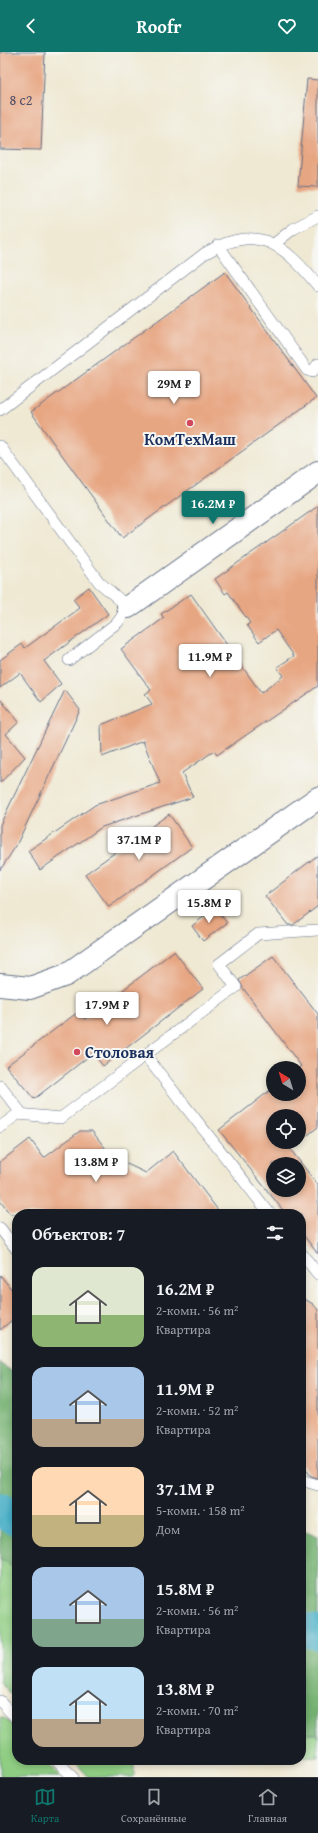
<!DOCTYPE html>
<html lang="ru">
<meta charset="utf-8">
<style>
:root{--surface:#171b24;--page:#242831;--text:#f1f3f6;--muted:#9ea1a6;--line:#363941;--accent:#0f766e}
body{margin:0;font-family:"Gentium Book Plus",serif;background:var(--page);color:var(--text);height:100vh;display:flex;flex-direction:column;font-size:15px;white-space:nowrap}
*{box-sizing:border-box;margin:0}
p{font-size:13px;color:var(--muted)}
.icon{flex:none;width:22px;height:22px;fill:none;stroke:currentColor;stroke-width:2;stroke-linecap:round;stroke-linejoin:round}
.map{position:relative;flex:1;overflow:hidden}
.panel{position:absolute;left:12px;top:1157px;width:294px;height:556px;display:flex;flex-direction:column;background:var(--surface);border-radius:16px;box-shadow:0 2px 6px #0003}
.panel>*{flex:none}
.needle{width:26px;rotate:322deg}
.controls{position:absolute;left:266px;top:1009px;display:grid;gap:8px}
.controls a{display:grid;place-items:center;width:40px;height:40px;border-radius:50%;background:var(--surface);box-shadow:0 2px 6px #0003;font-size:20px}
.price{position:absolute;translate:-50% -34px;padding:0 9px;border-radius:4px;background:#fff;color:#222;font-size:13px;line-height:26px;filter:drop-shadow(0 1px 2px #0008)}
.price::after{content:'';position:absolute;left:50%;top:24px;width:12px;height:9px;margin-left:-6px;background:inherit;clip-path:polygon(0 0,100% 0,50% 100%)}
.price.on{background:var(--accent);color:#fff}
ul{padding:0;list-style:none}
li{display:flex;align-items:center;gap:12px;height:100px;padding:0 20px}
li span{display:grid;place-items:center;flex:none;width:112px;height:80px;border-radius:12px;color:#555}
li>.icon{margin-inline-start:auto}
span .icon{width:48px;height:48px;fill:#fffc;stroke-width:1}
li b{font-size:17px}
h2{display:flex;justify-content:space-between;align-items:center;height:48px;padding:0 20px;font-size:17px}
header{display:flex;justify-content:space-between;align-items:center;height:52px;padding:0 20px;background:var(--accent);color:#fff;font-size:18px;font-weight:600}
.dock{display:flex;justify-content:space-around;align-items:center;height:56px;border-top:1px solid var(--line);background:var(--surface);font-size:11px;color:var(--muted)}
.dock a{display:grid;justify-items:center;gap:2px}
.dock .on{color:var(--accent)}
.map>svg:first-child{display:block}
.green{fill:#8fcd82;stroke:#557e70}
.forest{fill:#73b070;stroke:#477067}
.lines{fill:none;stroke-linecap:round;stroke-linejoin:round}
.river{stroke:#47aec6;stroke-width:34}
.building{fill:#e7a682;fill-rule:evenodd}
.lane-casing{stroke:#657087;stroke-width:12}
.street-casing{stroke:#657087;stroke-width:24}
.lane{stroke:#fff;stroke-width:11}
.street{stroke:#fff;stroke-width:22}
.poi-dot{fill:#d1495b;stroke:#f6f6f2;stroke-width:1.5}
.labels{text-anchor:middle;stroke-width:4;stroke-linejoin:round;paint-order:stroke}
.number-label{font-size:14px;fill:#4e4d67}
.poi-label{font-size:16px;font-weight:bold;fill:#1b2f5e;stroke:#f6f6f2}
</style>
<header><svg class="icon" aria-label="back" viewBox="0 0 24 24"><path d="M15 5l-7 7 7 7"/></svg>Roofr<svg class="icon" aria-label="heart" viewBox="0 0 24 24"><path d="M12 20l-8-8c-3-5 5-10 8-4 3-6 11-1 8 4z"/></svg></header>
<div class="map">
<svg width="318" height="1725" viewBox="0 0 318 1725">
<rect width="100%" height="100%" fill="#f6f6f2"/>
<filter id="ink" filterUnits="userSpaceOnUse"><feTurbulence type="fractalNoise" baseFrequency=".025" numOctaves="2"/><feDisplacementMap in="SourceGraphic" scale="8" xChannelSelector="R" yChannelSelector="G"/><feConvolveMatrix kernelMatrix="1 2 1 2 8 2 1 2 1" color-interpolation-filters="sRGB"/></filter>
<filter id="wash" filterUnits="userSpaceOnUse"><feTurbulence type="fractalNoise" baseFrequency=".012" numOctaves="4" result="noise"/><feDisplacementMap in="SourceGraphic" scale="16" xChannelSelector="R" yChannelSelector="G"/><feGaussianBlur stdDeviation="0.9" result="paint"/><feColorMatrix in="noise" values="0 0 0 0 0 0 0 0 0 0 0 0 0 0 0 0 0 1.4 0 .05"/><feComposite in="paint" operator="in"/></filter>
<g filter="url(#wash)">
<rect width="100%" height="100%" fill="#efe9d3"/>
<g class="green">
<path d="M0,1506L17,1518V1648L0,1630Z"/>
<path d="M0,1665L6,1667L17,1679V1708H45L61,1725H0Z"/>
<path d="M301,1680L305,1682H318V1705L301,1704Z"/>
<path d="M73,1708H134V1725H89Z"/>
</g>
<g class="forest">
<path d="M0,1311L17,1323V1518L0,1506Z"/>
<path d="M301,1477L318,1484V1682H305L301,1680Z"/>
</g>
<g class="lines">
<g class="river">
<path d="M0,1457L13,1466H17"/>
<path d="M301,1578L318,1581"/>
</g>
</g>
<g id="blocks">
<g class="building">
<path d="M0,0H45L41,98L0,97Z"/>
<path d="M307,27L318,28V135L298,134Z"/>
<path d="M225,220L316,346L122,486L31,360Z"/>
<path d="M318,454V634L217,703L214,699L182,721L193,745L102,775L40,818L28,799L95,753L160,731L143,689L102,705L101,673L152,652L145,642L151,638L121,597L164,566L161,562L191,542L261,641L283,624L277,615L294,604L276,578L259,590L247,573L250,571L228,540L225,542L215,527Z"/>
<path d="M89,535L108,562L44,609L61,632L41,650L20,621L0,636V608L22,592L25,596L80,556L73,547Z"/>
<path d="M65,638L80,658L16,794L0,818V773Z"/>
<path d="M0,647L19,670L6,682L25,705L0,731Z"/>
<path d="M169,762L192,795L109,855L85,822Z"/>
<path d="M318,803V854L293,873H288L265,844Z"/>
<path d="M215,856L227,871L203,889L192,874Z"/>
<path d="M174,899L203,937L103,1014L93,1001L34,1047L6,1014L78,960L85,967Z"/>
<path d="M273,904L318,962V1075L299,1090V1064H273V1090H299L290,1097L318,1133V1202L301,1180V1162H286L219,1078L273,1036V1042H299L298,1016L301,1014L243,936L239,928ZM273,1112H299V1138H273Z"/>
<path d="M80,1079H92L112,1105L146,1121L173,1099L221,1162H10L0,1149V1110L30,1087L44,1106Z"/>
<path d="M0,1223L17,1244V1264L0,1278Z"/>
<path d="M301,1245L313,1252L318,1258V1426L311,1424L301,1411Z"/>
</g>
</g>
</g>
<g filter="url(#ink)">
<use href="#blocks" fill-opacity="0" stroke="#657087" stroke-width="1"/>
<g class="lines">
<defs>
<g id="lane">
<path d="M274,192L293,177L318,164"/>
<path d="M218,193L307,318L312,320L318,312"/>
<path d="M0,358L204,202C257,170 283,191 318,234"/>
<path d="M0,394L99,530L128,555L118,570L69,608"/>
<path d="M145,1003L270,1162"/>
<path d="M0,1034L22,1062"/>
<path d="M0,1075L18,1062L61,1066L236,935L219,912L258,882L318,878"/>
<path d="M0,1176L17,1198"/>
<path d="M301,1201L318,1222"/>
<path d="M301,1428L318,1433"/>
<path d="M0,1649L17,1667"/>
<path d="M56,1708L73,1725"/>
</g>
<g id="street">
<path d="M128,555L318,420"/>
<path d="M0,933L30,936L66,923L318,746"/>
</g>
</defs>
<use href="#lane" class="lane-casing"/>
<use href="#street" class="street-casing"/>
<use href="#lane" class="lane"/>
<use href="#street" class="street"/>
</g>
</g>
<g class="poi-dot">
<circle cx="190" cy="371" r="4"/>
<circle cx="77" cy="1000" r="4"/>
</g>
<g class="labels">
<g class="number-label">
<text x="21" y="53">8 с2</text>
</g>
<g class="poi-label">
<text x="190" y="393">КомТехМаш</text>
<text x="85" y="1006" text-anchor="start">Столовая</text>
</g>
</g>
</svg>
<div class="controls">
<a><svg class="needle" viewBox="-14 -14 28 28"><path d="M0-13l5 13h-10z" fill="#e53935"/><path d="M0 13l5-13h-10z" fill="#9ea1a6"/></svg></a>
<a><svg class="icon" aria-label="locate" viewBox="0 0 24 24"><circle cx="12" cy="12" r="6"/><path d="M12 2v4M12 18v4M2 12h4M18 12h4"/></svg></a>
<a><svg class="icon" aria-label="layers" viewBox="0 0 24 24"><path d="M12 4l9 5-9 5-9-5zM3 14l9 5 9-5"/></svg></a>
</div>
<b class="price" style="left:174px;top:353px">29M ₽</b>
<b class="price on" style="left:213px;top:473px">16.2M ₽</b>
<b class="price" style="left:210px;top:626px">11.9M ₽</b>
<b class="price" style="left:139px;top:809px">37.1M ₽</b>
<b class="price" style="left:209px;top:872px">15.8M ₽</b>
<b class="price" style="left:107px;top:974px">17.9M ₽</b>
<b class="price" style="left:96px;top:1131px">13.8M ₽</b>
<section class="panel">
<h2>Объектов: 7<svg class="icon" aria-label="filters" viewBox="0 0 24 24"><path d="M4 7h16M4 17h16"/><circle cx="9" cy="7" r="2"/><circle cx="15" cy="17" r="2"/></svg></h2>
<ul>
<li><span style="background:linear-gradient(#dfe7d0 60%,#8fb573 0)"><svg class="icon" aria-label="home" viewBox="0 0 24 24"><path d="M3 11l9-7 9 7M6 9v11h12V9"/></svg></span><div><b>16.2M ₽</b><p>2-комн. · 56 m²</p><p>Квартира</p></div></li>
<li><span style="background:linear-gradient(#a9c7e8 65%,#b9a48a 0)"><svg class="icon" aria-label="home" viewBox="0 0 24 24"><path d="M3 11l9-7 9 7M6 9v11h12V9"/></svg></span><div><b>11.9M ₽</b><p>2-комн. · 52 m²</p><p>Квартира</p></div></li>
<li><span style="background:linear-gradient(#ffd9b3 60%,#c2b280 0)"><svg class="icon" aria-label="home" viewBox="0 0 24 24"><path d="M3 11l9-7 9 7M6 9v11h12V9"/></svg></span><div><b>37.1M ₽</b><p>5-комн. · 158 m²</p><p>Дом</p></div></li>
<li><span style="background:linear-gradient(#a9c7e8 65%,#7fa58c 0)"><svg class="icon" aria-label="home" viewBox="0 0 24 24"><path d="M3 11l9-7 9 7M6 9v11h12V9"/></svg></span><div><b>15.8M ₽</b><p>2-комн. · 56 m²</p><p>Квартира</p></div></li>
<li><span style="background:linear-gradient(#bfe0f5 65%,#b9a48a 0)"><svg class="icon" aria-label="home" viewBox="0 0 24 24"><path d="M3 11l9-7 9 7M6 9v11h12V9"/></svg></span><div><b>13.8M ₽</b><p>2-комн. · 70 m²</p><p>Квартира</p></div></li>
</ul>
</section>
</div>
<nav class="dock">
<a class="on"><svg class="icon" aria-label="map" viewBox="0 0 24 24"><path d="M3 6l6-2 6 2 6-2v14l-6 2-6-2-6 2zM9 4v14M15 6v14"/></svg>Карта</a>
<a><svg class="icon" aria-label="saved" viewBox="0 0 24 24"><path d="M7 4h10v16l-5-4-5 4z"/></svg>Сохранённые</a>
<a><svg class="icon" aria-label="home" viewBox="0 0 24 24"><path d="M3 11l9-7 9 7M6 9v11h12V9"/></svg>Главная</a>
</nav>
